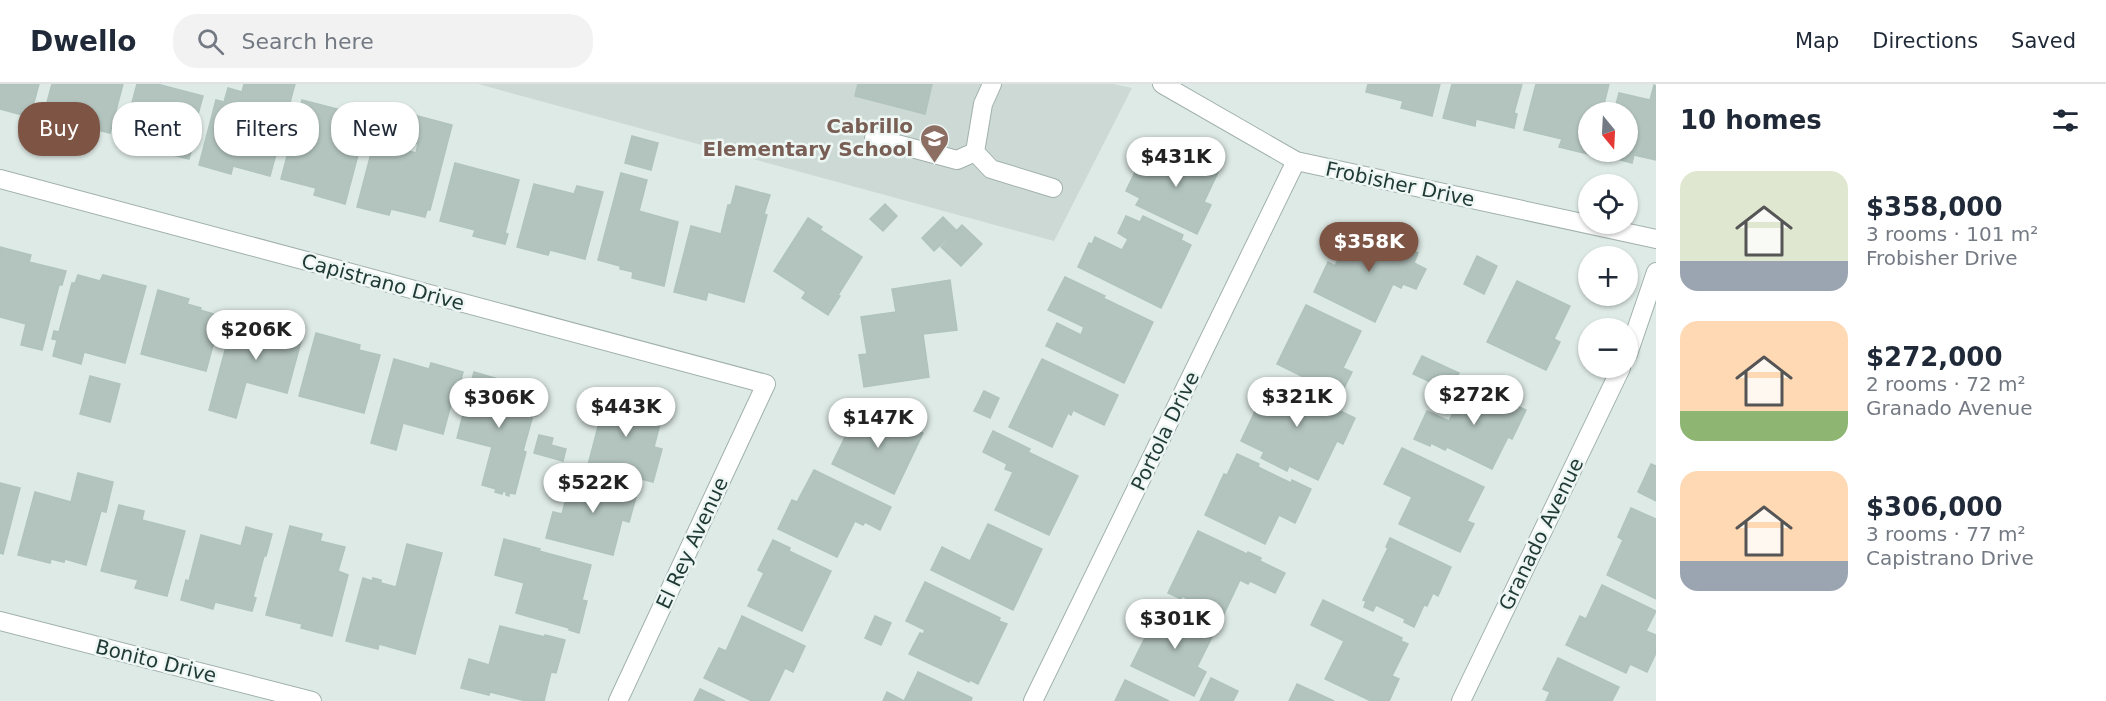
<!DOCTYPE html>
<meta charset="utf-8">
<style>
:root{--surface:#fff;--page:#f2f2f3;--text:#1f2937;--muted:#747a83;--line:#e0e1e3;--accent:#7e5544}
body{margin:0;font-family:"DejaVu Sans",sans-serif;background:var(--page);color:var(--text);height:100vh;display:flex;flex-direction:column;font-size:22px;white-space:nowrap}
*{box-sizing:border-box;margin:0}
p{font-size:20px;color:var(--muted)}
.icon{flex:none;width:33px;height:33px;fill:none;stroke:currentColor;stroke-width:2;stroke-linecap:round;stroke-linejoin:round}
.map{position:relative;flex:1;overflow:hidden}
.sheet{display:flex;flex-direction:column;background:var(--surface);width:450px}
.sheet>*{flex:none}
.guide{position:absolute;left:18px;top:18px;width:570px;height:54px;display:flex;gap:12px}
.needle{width:39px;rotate:162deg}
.fabs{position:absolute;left:1578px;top:18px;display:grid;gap:12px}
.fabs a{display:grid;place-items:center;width:60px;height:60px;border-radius:50%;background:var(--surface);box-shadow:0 2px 4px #0004;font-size:30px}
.price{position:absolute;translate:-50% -51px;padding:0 14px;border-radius:21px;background:#fff;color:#222;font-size:20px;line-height:39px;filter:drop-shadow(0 2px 3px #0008)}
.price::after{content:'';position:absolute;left:50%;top:36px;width:18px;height:14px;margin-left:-9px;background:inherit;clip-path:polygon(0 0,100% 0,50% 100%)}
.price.on{background:var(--accent);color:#fff}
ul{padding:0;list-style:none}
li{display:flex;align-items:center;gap:18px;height:150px;padding:0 24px}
li span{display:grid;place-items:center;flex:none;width:168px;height:120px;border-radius:18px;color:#555}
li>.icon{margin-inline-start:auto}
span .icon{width:72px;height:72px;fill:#fffc;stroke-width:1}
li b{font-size:26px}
h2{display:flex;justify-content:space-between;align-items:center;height:72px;padding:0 24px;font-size:26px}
.chip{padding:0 21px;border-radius:24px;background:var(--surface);box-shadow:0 2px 4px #0004;font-size:21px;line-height:54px}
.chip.on{background:var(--accent);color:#fff}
header{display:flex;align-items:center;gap:36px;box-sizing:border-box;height:84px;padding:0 30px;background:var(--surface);border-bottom:2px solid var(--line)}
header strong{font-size:28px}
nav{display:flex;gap:33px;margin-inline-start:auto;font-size:21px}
.search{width:420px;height:54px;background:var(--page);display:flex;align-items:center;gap:15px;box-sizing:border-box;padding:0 21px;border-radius:24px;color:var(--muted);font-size:22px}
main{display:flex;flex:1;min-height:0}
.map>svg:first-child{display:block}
.built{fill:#ccd9d5}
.building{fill:#b3c4bf;stroke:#b0c3bd;stroke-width:1.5}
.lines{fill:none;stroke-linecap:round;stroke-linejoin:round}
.lane-casing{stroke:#a1b1ad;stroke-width:20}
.street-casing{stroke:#a1b1ad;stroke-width:20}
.lane{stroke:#fff;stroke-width:18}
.street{stroke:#fff;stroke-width:18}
.labels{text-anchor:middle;stroke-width:5;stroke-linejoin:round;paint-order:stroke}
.education-label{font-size:20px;font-weight:bold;fill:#785e54;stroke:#eef6f3;text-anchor:end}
.street-label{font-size:20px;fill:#1f3935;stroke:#eef6f3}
</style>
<header>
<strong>Dwello</strong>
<div class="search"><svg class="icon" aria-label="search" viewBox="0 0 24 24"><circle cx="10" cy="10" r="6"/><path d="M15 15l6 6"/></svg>Search here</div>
<nav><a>Map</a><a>Directions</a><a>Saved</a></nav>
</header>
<main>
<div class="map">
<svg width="1656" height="617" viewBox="0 0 1656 617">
<rect width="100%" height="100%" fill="#deeae6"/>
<path class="built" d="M478,0H1114L1132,4L1054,157Z"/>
<g class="building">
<path d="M0,0H39L30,33L0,25Z"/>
<path d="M52,0H123L110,49L74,40L73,45L42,37Z"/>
<path d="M137,0H157L203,12L191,56L194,57L189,75L157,67L158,61L123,52Z"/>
<path d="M244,0H295L270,92L233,82L231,90L199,81L216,16L224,18L228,4L242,8Z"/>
<path d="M858,0H932L925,30L855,12Z"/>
<path d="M1368,0H1440L1432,32L1401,24L1403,17L1366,8Z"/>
<path d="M1452,0H1522L1514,29L1517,30L1514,44L1476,35L1475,42L1443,34Z"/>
<path d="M1536,0H1609L1602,28H1588V68H1592V71L1559,63L1562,55L1524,46Z"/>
<path d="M1654,1L1656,2V76L1634,71L1632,79L1603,71L1604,68H1628V28H1614L1619,9L1650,16Z"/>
<path d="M302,16L368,33L345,120L314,111L316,104L281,95Z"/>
<path d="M414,31L452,41L430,126H427L425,133L391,125L389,131L357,123L374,58L416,69L418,60L407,57Z"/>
<path d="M632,52L658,59L651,86L625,79Z"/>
<path d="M1167,59L1220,84L1204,118L1211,121L1197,150L1136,121L1140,114L1126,107L1139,80L1153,87Z"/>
<path d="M455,79L519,96L505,149L508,150L505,160L473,152L475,146L440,137Z"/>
<path d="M621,89L647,96L639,127L678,138L664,202L632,194L633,188L620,185V182L598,176Z"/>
<path d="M534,100L574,110L577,102L603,108L585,175L550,166L548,171L517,163Z"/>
<path d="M736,102L770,111L764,130L767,131L744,218L708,208L706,216L674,208L691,142L721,150L728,121H731Z"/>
<path d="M885,120L897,132L883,147L870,135Z"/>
<path d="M1126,132L1140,138L1143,132L1183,151L1181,156L1191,161L1161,224L1078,183L1089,159L1092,160L1095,153L1122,166L1128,155L1118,149Z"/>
<path d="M943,133L956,146L934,167L922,154Z"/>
<path d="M808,134L822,143L820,146L862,173L838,211L840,212L828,231L802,214L806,208L774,187Z"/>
<path d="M962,141L982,160L961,182L941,163Z"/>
<path d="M1363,143L1418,169L1414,179L1426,185L1416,205L1403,200L1401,204L1393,200L1375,238L1314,208L1328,178L1335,182L1351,147L1360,151Z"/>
<path d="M0,163L31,171L29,178L66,187L62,201H59L42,266L21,261L26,240L0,233Z"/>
<path d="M1477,172L1497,182L1484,210L1464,200Z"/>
<path d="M78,191L100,197L103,191L146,202L125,279L84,268L81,280L53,272L57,256L52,255L54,247L59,248L72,199H75Z"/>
<path d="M1065,193L1105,212L1103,214L1153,238L1124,299L1046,262L1057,239L1081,251L1084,243L1048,226Z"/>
<path d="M950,196L957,246L923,250L929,293L864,303L859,271L867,270L861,233L896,228L892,205Z"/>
<path d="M1517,197L1570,222L1554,255L1560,258L1546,286L1487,258Z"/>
<path d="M158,206L189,215L187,220L201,224L200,226L224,233L221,243H218L206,287L141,270Z"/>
<path d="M1306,221L1361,247L1343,284L1352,288L1339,314L1326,308L1328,305L1277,280Z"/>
<path d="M234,233L271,243L273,235L305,243L287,309L246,298L236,334L209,326Z"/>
<path d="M316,249L360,261L359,266L380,271L364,329L299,312Z"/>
<path d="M1422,272L1459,289L1450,307L1413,290Z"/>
<path d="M394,275L429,285L431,279L463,288L458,307L455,306L443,350L403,339L396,366L371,359Z"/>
<path d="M1042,275L1118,311L1104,341L1073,326L1071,331L1068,329L1052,363L1009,343Z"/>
<path d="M474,288L505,297L503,304L540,314L536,332L533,331L523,367L526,368L515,410L509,409V412L506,411V408L503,407L502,410L495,408L496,405L482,401L492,363L457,354Z"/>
<path d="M90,292L120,300L110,338L80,330Z"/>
<path d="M1270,296L1278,300L1279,297L1293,304L1296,298L1333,316L1330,322L1355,334L1343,360L1337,357L1318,396L1289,382L1287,387L1261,374L1264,368L1241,357Z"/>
<path d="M1468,299L1526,326L1512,355L1508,353L1492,385L1447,363L1445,366L1431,359L1430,362L1414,355L1427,327L1449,337Z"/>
<path d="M984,307L999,314L990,334L974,327Z"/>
<path d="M596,310L663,328L654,363L662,365L653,398L588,381L599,339L589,336Z"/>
<path d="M864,321L923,349L894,410L832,380L849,345L852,347Z"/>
<path d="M993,347L1030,365L1028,368L1078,392L1049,451L995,426L1013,388L1005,385L1007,380L983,368Z"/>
<path d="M539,351L553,354L551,361L566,365L563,377L534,369Z"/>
<path d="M1402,364L1484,403L1467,437L1474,440L1460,468L1399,440L1412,413L1384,400Z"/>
<path d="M1237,370L1259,380L1258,383L1291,399L1292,396L1311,405L1295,439L1279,431L1265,460L1205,431L1224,390L1227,391Z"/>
<path d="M1651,380L1656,382V417L1638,408Z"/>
<path d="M814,386L891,423L880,446L865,438L863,441L855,437L837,473L778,445L792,416L797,418Z"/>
<path d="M78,389L113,398L106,428L101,427L86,481L65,475L64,478L51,475L50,479L18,471L35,408L71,418Z"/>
<path d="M573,389L638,406L629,438L622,436L613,471L546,454L553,428L562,430Z"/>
<path d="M0,399L20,404L3,470L0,469Z"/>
<path d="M119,421L144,427L142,436L185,447L167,512L135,504L138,496L101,487Z"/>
<path d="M1631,424L1656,435V515L1607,491L1623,456L1618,453Z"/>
<path d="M988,440L1042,465L1013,526L931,486L942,463L970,477Z"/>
<path d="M290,442L322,450L320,457L345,463L338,487L348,491L332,552L301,544L302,540L266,531Z"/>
<path d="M246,443L272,450L266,472H264L253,513L256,514L252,527L215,518L213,525L181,516L186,496L189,497L201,451L241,462Z"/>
<path d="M1198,447L1247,470L1248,468L1261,474L1260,477L1285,489L1275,509L1250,497L1248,500L1240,496L1223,532L1182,512L1181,515L1168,509Z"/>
<path d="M1390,454L1451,483L1438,512L1433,509L1427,522L1424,521L1414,543L1404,538L1405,535L1376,521L1373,527L1364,523L1366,517L1363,516L1388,464L1386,463Z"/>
<path d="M504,455L540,465L539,467L591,481L582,516L587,517L579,549L569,546V544L516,529L524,499L495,491Z"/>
<path d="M773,456L790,464L789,467L831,487L802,547L748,522L764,489L758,486Z"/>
<path d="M407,460L442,469L415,570L379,560L378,565L346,557L363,494L372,497L373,494L381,496V499L396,503Z"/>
<path d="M925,498L1000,534L999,537L1007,540L978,600L970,596L969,598L909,570L920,549L923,550L925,546L906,537Z"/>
<path d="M1602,501L1656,527L1646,547L1656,551V569L1647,588L1630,580L1626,589L1566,561L1580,532L1586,535Z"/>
<path d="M1323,516L1402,554L1401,557L1408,560L1392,592L1399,595L1389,617H1371L1325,595L1344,557L1311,541Z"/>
<path d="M1161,522L1169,525L1170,523L1216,545L1197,583L1206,588L1194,612L1131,582Z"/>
<path d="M742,532L805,562L793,588L785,584L769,617H752L704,594L719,564L726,567Z"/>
<path d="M875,532L891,539L881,561L865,554Z"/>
<path d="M500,542L545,553V551L565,556L556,589L551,588L544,617H526L490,608L489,611L461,604L469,575L489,581Z"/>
<path d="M1558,574L1619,603L1612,617H1546L1550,608L1543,605Z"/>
<path d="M918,588L972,614L971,617H883L887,608L904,617Z"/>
<path d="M1211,594L1238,607L1233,617H1200Z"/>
<path d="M1125,596L1169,617H1115Z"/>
<path d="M1297,600L1334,617H1289Z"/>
<path d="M700,605L725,617H694Z"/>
</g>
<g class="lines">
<defs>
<g id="lane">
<path d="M992,0L983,20L975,68L991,85L1053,104"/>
<path d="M874,54L957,76L975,68"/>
</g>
<g id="street">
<path d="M1162,0L1296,77L1656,155"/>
<path d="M0,95L766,300L618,617"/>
<path d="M1628,270L1656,188"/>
<path d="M0,537L312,617"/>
<path d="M1033,617L1296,77"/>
<path d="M1461,617L1621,284"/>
</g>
</defs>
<use href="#lane" class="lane-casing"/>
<use href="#street" class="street-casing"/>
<use href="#lane" class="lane"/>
<use href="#street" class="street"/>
</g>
<defs>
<symbol id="school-pin" viewBox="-11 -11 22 30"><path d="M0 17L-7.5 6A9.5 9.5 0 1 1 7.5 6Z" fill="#8d6e63" stroke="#eef6f3"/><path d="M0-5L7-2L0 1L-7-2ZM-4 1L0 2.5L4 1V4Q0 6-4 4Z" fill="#fff"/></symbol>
</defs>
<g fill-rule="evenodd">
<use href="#school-pin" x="918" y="38" width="33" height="45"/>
</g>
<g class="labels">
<g class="education-label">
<text x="913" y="49">Cabrillo<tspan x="913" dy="23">Elementary School</tspan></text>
</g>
<g class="street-label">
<text transform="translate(1400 100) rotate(12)" y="7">Frobisher Drive</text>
<text transform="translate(383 198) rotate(15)" y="7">Capistrano Drive</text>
<text transform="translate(1165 347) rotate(-64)" y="7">Portola Drive</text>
<text transform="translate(1541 450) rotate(-64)" y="7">Granado Avenue</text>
<text transform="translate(692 459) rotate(-65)" y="7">El Rey Avenue</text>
<text transform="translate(156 577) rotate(14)" y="7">Bonito Drive</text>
</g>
</g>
</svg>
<div class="fabs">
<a><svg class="needle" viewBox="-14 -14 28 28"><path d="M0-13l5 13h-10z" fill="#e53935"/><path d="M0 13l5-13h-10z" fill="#747a83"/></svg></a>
<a><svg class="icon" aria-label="locate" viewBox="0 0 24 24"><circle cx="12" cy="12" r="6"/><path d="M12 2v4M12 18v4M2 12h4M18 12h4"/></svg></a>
<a>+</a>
<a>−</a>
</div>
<b class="price" style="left:1176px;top:104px">$431K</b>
<b class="price on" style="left:1369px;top:189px">$358K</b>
<b class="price" style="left:256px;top:277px">$206K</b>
<b class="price" style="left:1474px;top:342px">$272K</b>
<b class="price" style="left:1297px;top:344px">$321K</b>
<b class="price" style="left:499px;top:345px">$306K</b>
<b class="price" style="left:626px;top:354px">$443K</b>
<b class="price" style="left:878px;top:365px">$147K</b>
<b class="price" style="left:593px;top:430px">$522K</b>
<b class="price" style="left:1175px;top:566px">$301K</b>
<div class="guide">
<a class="chip on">Buy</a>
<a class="chip">Rent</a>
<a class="chip">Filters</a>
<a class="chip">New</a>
</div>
</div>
<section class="sheet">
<h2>10 homes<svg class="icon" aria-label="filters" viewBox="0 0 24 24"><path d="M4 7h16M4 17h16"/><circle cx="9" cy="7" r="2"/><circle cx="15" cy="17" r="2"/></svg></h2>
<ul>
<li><span style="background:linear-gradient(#dfe7d0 75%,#9aa5b1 0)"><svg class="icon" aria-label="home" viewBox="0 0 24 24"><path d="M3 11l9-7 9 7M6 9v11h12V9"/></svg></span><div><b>$358,000</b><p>3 rooms · 101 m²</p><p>Frobisher Drive</p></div></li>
<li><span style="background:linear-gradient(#ffd9b3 75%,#8fb573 0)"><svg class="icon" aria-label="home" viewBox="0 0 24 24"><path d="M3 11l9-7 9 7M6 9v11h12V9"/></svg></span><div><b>$272,000</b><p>2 rooms · 72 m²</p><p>Granado Avenue</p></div></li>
<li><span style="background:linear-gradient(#ffd9b3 75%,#9aa5b1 0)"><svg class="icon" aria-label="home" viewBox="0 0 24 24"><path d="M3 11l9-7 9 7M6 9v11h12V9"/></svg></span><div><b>$306,000</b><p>3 rooms · 77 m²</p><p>Capistrano Drive</p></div></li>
</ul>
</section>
</main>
